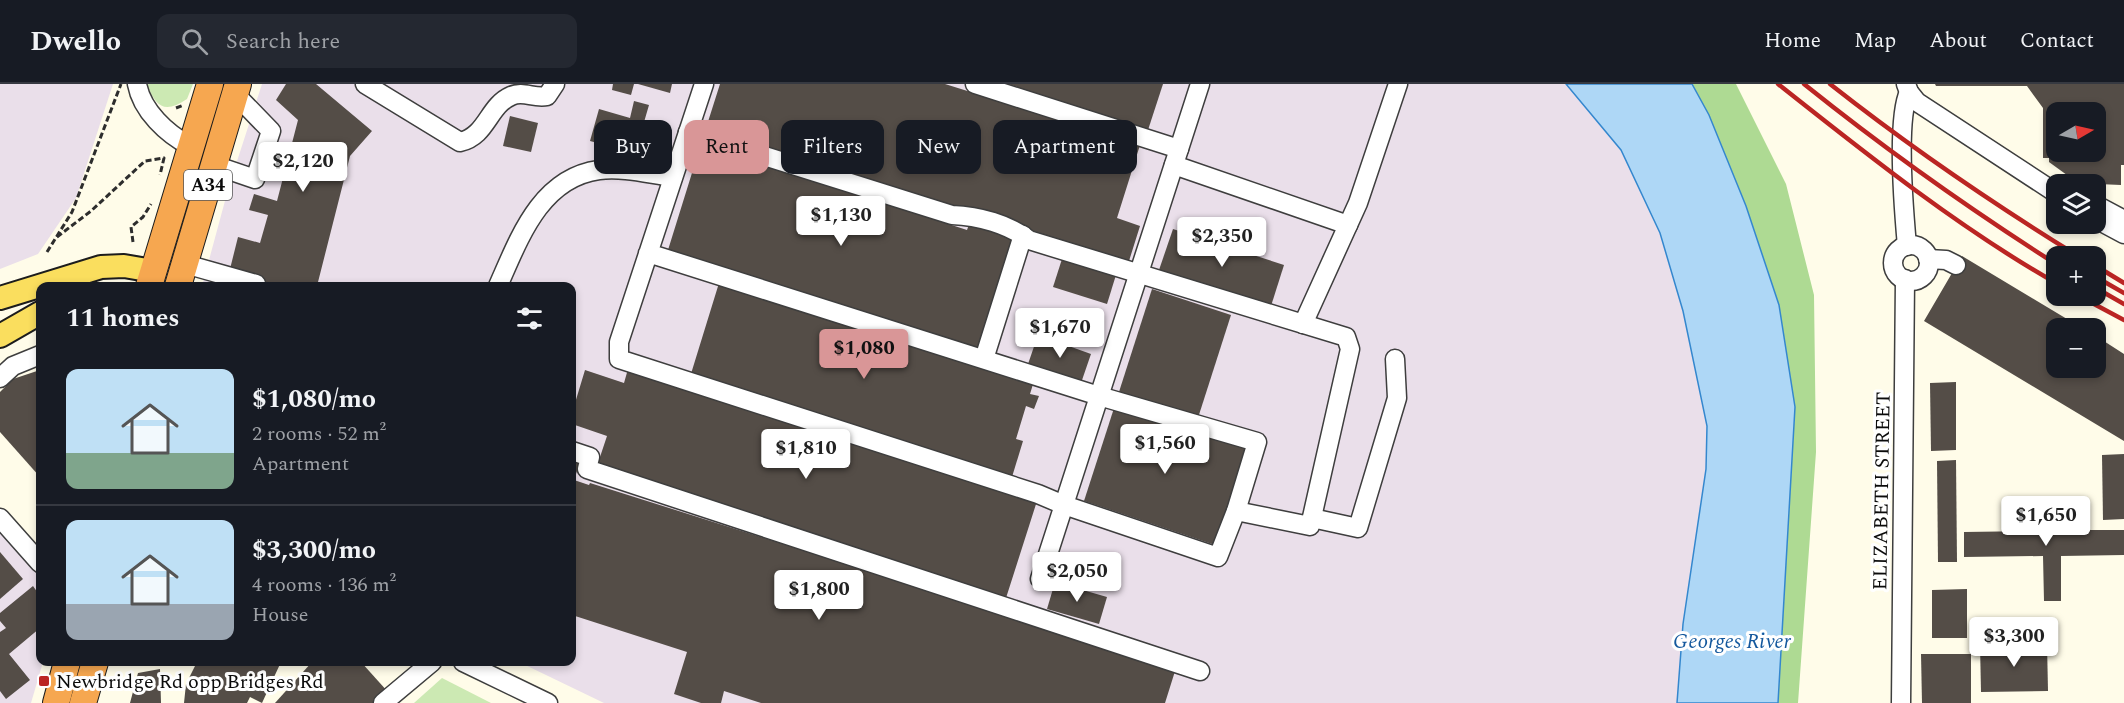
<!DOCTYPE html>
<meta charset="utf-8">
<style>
:root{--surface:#171b24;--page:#242831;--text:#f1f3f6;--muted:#9ea1a6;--line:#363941;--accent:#d99697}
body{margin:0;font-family:Spectral,serif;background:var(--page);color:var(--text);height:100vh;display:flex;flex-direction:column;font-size:22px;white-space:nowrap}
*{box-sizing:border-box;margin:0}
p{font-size:20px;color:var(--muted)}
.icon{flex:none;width:33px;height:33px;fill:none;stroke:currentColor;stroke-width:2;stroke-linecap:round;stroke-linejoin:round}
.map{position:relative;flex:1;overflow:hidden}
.side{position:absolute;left:36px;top:198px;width:540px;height:384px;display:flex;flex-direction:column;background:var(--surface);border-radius:12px;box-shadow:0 3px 9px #0003}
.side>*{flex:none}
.banner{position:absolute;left:594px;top:36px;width:570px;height:54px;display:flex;gap:12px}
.needle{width:39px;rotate:81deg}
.buttons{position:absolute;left:2046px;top:18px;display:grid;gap:12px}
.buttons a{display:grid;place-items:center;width:60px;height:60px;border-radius:12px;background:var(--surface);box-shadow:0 3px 9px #0003;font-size:30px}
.price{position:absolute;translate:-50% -51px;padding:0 14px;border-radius:6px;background:#fff;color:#222;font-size:20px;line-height:39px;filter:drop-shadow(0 2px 3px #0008)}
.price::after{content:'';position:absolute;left:50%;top:36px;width:18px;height:14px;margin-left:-9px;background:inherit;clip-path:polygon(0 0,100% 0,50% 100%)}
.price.selected{background:var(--accent);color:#111}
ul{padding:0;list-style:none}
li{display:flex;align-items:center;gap:18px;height:150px;padding:0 30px}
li+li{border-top:2px solid var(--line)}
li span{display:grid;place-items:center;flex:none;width:168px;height:120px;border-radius:12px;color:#555}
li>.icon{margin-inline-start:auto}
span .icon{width:72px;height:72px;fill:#fffc;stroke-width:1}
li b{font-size:26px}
h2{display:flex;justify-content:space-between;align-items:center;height:72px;padding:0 30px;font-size:26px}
.pill{padding:0 21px;border-radius:12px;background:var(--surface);box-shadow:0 3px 9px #0003;font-size:21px;line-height:54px}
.pill.selected{background:var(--accent);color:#111}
header{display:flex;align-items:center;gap:36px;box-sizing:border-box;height:84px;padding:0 30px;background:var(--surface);border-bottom:2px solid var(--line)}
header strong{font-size:28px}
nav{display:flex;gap:33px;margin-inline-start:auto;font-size:21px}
.search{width:420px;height:54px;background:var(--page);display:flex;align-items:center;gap:15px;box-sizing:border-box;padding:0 21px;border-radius:12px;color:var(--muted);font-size:22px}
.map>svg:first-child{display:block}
.industrial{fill:#eadfea}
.green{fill:#cce9b3}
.forest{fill:#aeda93}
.water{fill:#aed7f6;stroke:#3487ce;stroke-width:1.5}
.building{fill:#544d47;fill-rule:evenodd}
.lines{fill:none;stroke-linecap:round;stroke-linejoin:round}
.minor-casing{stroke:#3e3e3e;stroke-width:21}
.major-casing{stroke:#1c1c1c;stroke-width:26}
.highway-casing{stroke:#1c1c1c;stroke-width:28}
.path{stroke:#2d2d2d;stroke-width:3;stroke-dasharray:6 3;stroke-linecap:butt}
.minor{stroke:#fff;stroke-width:18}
.major{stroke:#fade5e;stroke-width:22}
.highway{stroke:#f6a750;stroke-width:26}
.rail{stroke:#bb2523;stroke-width:4.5}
.poi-dot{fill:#bb2523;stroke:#fff;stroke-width:2}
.labels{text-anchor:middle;stroke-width:6;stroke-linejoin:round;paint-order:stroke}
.shield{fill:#fff;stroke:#545454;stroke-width:1.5}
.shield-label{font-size:18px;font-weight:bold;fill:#0b0b0b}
.street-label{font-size:20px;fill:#0b0b0b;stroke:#fff}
.poi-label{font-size:20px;fill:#0b0b0b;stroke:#fff;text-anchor:start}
.water-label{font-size:21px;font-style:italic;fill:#14589d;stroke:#fff}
</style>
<header>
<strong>Dwello</strong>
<div class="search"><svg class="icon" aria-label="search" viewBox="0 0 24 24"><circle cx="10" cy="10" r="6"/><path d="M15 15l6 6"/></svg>Search here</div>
<nav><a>Home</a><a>Map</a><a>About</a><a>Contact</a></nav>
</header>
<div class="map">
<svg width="2124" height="619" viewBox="0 0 2124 619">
<rect width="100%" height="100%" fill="#fffce9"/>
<g class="industrial">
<path d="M0,0H113L76,114L38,170L0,185Z"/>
<path d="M262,0H1566L1621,66L1660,149L1683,227L1707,342L1706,385L1683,540L1677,619H604L519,578H572V202H202L229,102Z"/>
<path d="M0,428L40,473L43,578L31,619H0Z"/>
</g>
<g class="green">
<path d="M147,0H193L187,15C166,29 156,25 147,0Z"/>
<path d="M442,594L491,619H414Z"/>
</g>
<path class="forest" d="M1692,0H1736L1786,100L1814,211L1816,368L1798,619H1778L1795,323L1779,221L1746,122L1709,31Z"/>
<path class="water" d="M1566,0H1692L1709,31L1746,122L1779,221L1795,323L1778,619H1677L1683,540L1706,385L1707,342L1683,227L1660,149L1621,66Z"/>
<g class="building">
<path d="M286,0H316L372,47L350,72L317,202H258L230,185L238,153L260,159L268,131L249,126L254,110L277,117L298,36L276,16Z"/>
<path d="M613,0H634L631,11L612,6Z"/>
<path d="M638,0H672L670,9Z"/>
<path d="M720,0H945L1140,61L1117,134L1140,142L1129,177L706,44Z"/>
<path d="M1008,0H1163L1148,46Z"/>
<path d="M1935,0H2124V81H2121V101L2098,100V112H2096V100H2077L2078,94H2071L2049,78V74H2043V24L2027,2H1936ZM2056,28H2096V68H2056Z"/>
<path d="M634,17L649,21L635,69L590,57L599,25L630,34Z"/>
<path d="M510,32L538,39L531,68L503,62Z"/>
<path d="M701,60L967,146L971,135L1014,149L977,266L668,166Z"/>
<path d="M1173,145L1284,181L1271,222L1159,186Z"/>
<path d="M1962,172L2082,244H2056V284H2096V252L2124,270V357L1924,237Z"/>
<path d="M1062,175L1116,191L1107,220L1053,203Z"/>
<path d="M719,199L1034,297L1030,310L1039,312L1034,325L1026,322L1016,355L1023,357L1012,393L690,293Z"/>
<path d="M1152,205L1231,231L1197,337L1118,311Z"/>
<path d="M1038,251L1091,270L1081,299L1028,280Z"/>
<path d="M628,285L1037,417L1006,514L597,382L607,352L572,340V329L585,286L624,299Z"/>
<path d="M40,286V393L0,348V308L13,295Z"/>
<path d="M1956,298V366L1931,367L1930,299Z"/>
<path d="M1115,321L1247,365L1215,461L1084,417Z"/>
<path d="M2124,370V435L2103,436L2102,371Z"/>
<path d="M572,372L581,375L574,396L589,401L590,399L1176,584L1165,619H761L724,607L721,619H701L674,610L687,568L572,531Z"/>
<path d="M1956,376L1957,478H1938L1937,377Z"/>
<path d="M2060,425L2061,446H2124V471L2061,472V517H2044L2043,472L1964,473V448L2043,447L2042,426Z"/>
<path d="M0,468L23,495L0,515Z"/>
<path d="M1055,498L1107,513L1099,540L1047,525Z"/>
<path d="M33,502L40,512V544L9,570L30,596L6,615L0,607V548L6,544L0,537V529Z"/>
<path d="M1967,505V554H1932V506Z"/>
<path d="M2047,559L2048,607L1981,608L1980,560Z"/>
<path d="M1921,570H1971V619H1922Z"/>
<path d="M162,578H182L172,581Z"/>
<path d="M197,578H281L262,619L250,613L247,619H184L186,600Z"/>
<path d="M312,578H361L388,608L375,619H275Z"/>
<path d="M160,585L161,619H130L138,589Z"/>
</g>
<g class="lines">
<defs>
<g id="minor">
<path d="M137,0C142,27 167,50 190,62"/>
<path d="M365,0L460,58C487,52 488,22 511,12C523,6 534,15 547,12L555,0"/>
<path d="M975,0L1179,65"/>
<path d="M1906,0L1909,8L1917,18L2056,109"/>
<path d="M688,48L952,131C979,132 1008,140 1029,156L1346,253L1350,265L1310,442L1236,427"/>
<path d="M214,81L255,95L271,47L235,10"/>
<path d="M1174,81L1348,141"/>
<path d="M2096,121L2124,136"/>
<path d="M2096,135L2124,150"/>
<circle cx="1911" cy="179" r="18"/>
<path d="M1907,162C1904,129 1896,36 1909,8"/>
<path d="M648,169L1099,312L1257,358L1236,427L1218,473L1064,421L1038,410L619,275V258L704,0"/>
<path d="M1928,175L1946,176L1956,181"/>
<path d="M185,180L256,200"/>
<path d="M498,202C519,155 540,94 599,86C624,83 649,90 673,93"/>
<path d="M1303,240L1358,119L1398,0"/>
<path d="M984,275L1023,151"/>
<path d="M0,294L13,282L40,271"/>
<path d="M572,367L590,373L587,385L1200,587"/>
<path d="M0,434L40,479"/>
<path d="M1312,434L1358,444L1397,314L1395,275"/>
<path d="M1040,495L1200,0"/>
<path d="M463,578L548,619"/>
<path d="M383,619L432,578"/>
<path d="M1901,619L1905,195"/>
</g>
<g id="major">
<path d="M0,214L101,183L124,182L153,187"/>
<path d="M0,252L40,229"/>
</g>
<g id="highway">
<path d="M149,202L210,0"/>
<path d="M178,202L238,0"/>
<path d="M56,619L67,578"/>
<path d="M83,619L95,578"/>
</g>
</defs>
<use href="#minor" class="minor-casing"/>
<use href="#major" class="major-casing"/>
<use href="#highway" class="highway-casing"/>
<g class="path">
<path d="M176,24L184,21"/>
<path d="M57,153L91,127L145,77L164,74L160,91"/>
<path d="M133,158L131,143L143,133L151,120"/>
<path d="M47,168L72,128L121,0"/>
</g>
<use href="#minor" class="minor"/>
<use href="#major" class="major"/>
<use href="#highway" class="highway"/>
<g class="rail">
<path d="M1778,0C1865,69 1959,144 2056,199"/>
<path d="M1804,0C1885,65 1968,124 2056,180"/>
<path d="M1830,0C1910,63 1992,119 2078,172"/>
<path d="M2096,182L2124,199"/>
<path d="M2096,193L2124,209"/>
<path d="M2096,204L2124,220"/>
<path d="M2079,212L2124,236"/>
</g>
</g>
<rect class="poi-dot" x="38" y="591" width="12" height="12" rx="3"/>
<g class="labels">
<rect class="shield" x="184" y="86" width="48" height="30" rx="4.5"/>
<g class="shield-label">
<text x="208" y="107">A34</text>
</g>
<g class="street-label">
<text transform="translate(1881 407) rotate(-89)" y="7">ELIZABETH STREET</text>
</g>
<g class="poi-label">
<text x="56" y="604">Newbridge Rd opp Bridges Rd</text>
</g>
<g class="water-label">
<text x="1732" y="564">Georges River</text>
</g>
</g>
</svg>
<div class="buttons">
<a><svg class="needle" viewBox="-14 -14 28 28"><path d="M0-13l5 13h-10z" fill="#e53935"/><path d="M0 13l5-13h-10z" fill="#9ea1a6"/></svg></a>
<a><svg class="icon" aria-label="layers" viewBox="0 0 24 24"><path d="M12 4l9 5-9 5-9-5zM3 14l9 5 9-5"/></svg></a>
<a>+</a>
<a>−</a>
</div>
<b class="price" style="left:303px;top:109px">$2,120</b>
<b class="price" style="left:841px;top:163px">$1,130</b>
<b class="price" style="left:1222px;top:184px">$2,350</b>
<b class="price" style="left:1060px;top:275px">$1,670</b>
<b class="price selected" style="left:864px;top:296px">$1,080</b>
<b class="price" style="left:1165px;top:391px">$1,560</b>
<b class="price" style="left:806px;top:396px">$1,810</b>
<b class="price" style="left:2046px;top:463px">$1,650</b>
<b class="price" style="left:1077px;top:519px">$2,050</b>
<b class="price" style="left:819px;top:537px">$1,800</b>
<b class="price" style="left:2014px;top:584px">$3,300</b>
<div class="banner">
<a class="pill">Buy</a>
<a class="pill selected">Rent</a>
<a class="pill">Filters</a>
<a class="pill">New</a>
<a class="pill">Apartment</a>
</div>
<section class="side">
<h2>11 homes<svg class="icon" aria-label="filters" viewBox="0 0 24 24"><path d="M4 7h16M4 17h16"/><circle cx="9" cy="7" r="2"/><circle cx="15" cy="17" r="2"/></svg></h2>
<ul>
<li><span style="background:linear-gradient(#bfe0f5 70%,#7fa58c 0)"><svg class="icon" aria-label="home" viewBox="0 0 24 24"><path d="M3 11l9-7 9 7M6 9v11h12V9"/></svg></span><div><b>$1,080/mo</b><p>2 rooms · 52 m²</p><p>Apartment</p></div></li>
<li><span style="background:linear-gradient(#bfe0f5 70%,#9aa5b1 0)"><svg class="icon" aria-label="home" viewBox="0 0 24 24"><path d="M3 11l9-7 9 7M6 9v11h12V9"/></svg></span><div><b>$3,300/mo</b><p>4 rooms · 136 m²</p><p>House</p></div></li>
</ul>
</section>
</div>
